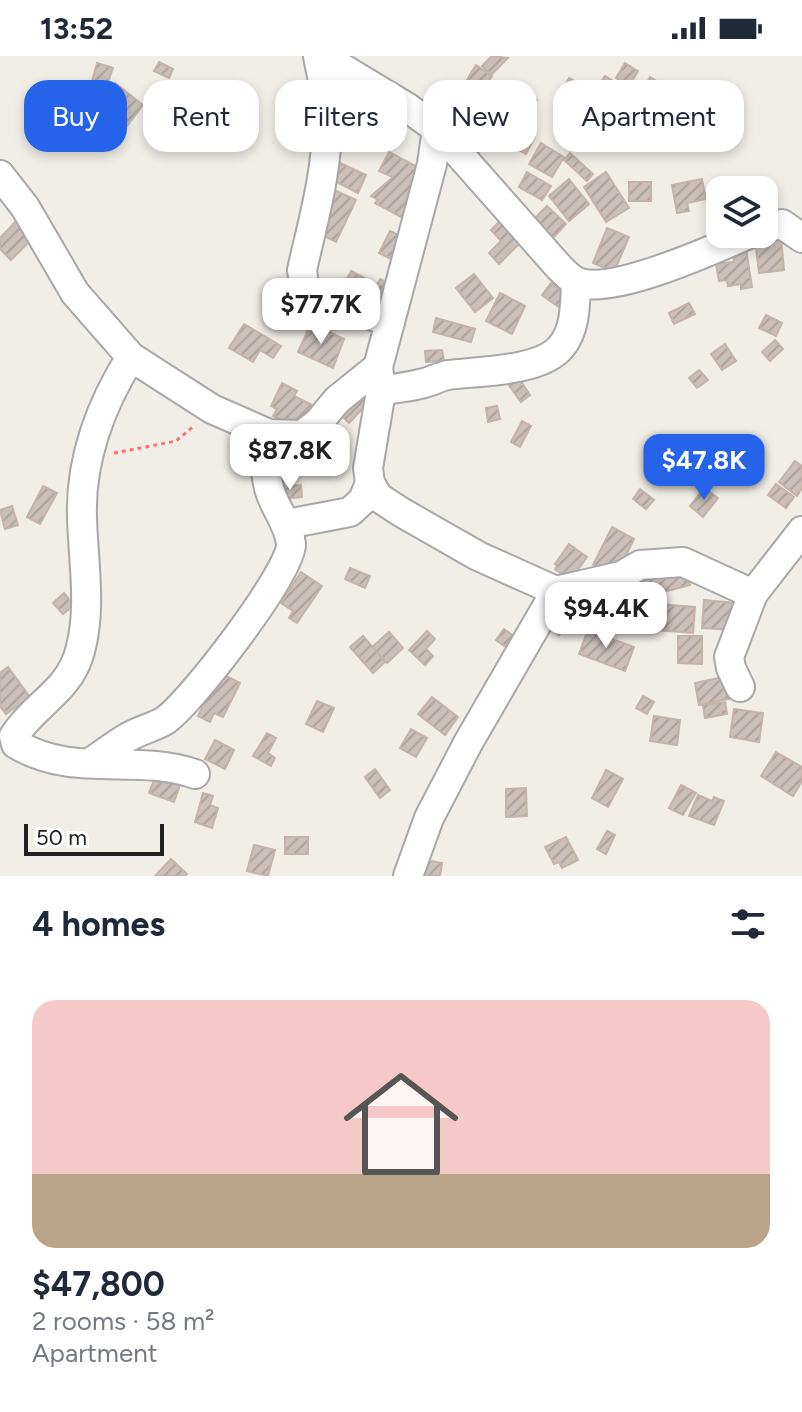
<!DOCTYPE html>
<meta charset="utf-8">
<style>
:root{--surface:#fff;--page:#f6f6f7;--text:#1f2937;--muted:#747a83;--line:#e0e1e3;--accent:#2563eb}
body{margin:0;font-family:Figtree,sans-serif;background:var(--page);color:var(--text);height:100vh;display:flex;flex-direction:column;font-size:30px;white-space:nowrap}
*{box-sizing:border-box;margin:0}
p{font-size:26px;color:var(--muted)}
.icon{flex:none;width:44px;height:44px;fill:none;stroke:currentColor;stroke-width:2;stroke-linecap:round;stroke-linejoin:round}
.map{position:relative;height:820px;overflow:hidden}
.panel{display:flex;flex-direction:column;background:var(--surface);flex:1}
.panel>*{flex:none}
.top-card{position:absolute;left:24px;top:24px;width:754px;height:72px;display:flex;gap:16px}
.fabs{position:absolute;left:706px;top:120px;display:grid;gap:16px}
.fabs a{display:grid;place-items:center;width:72px;height:72px;border-radius:16px;background:var(--surface);box-shadow:0 4px 12px #0003;font-size:40px}
.scale{position:absolute;left:24px;bottom:20px;width:140px;box-sizing:border-box;padding-left:8px;border:4px solid #212121;border-top:0;font-size:22px;line-height:28px;white-space:nowrap;color:#212121;-webkit-text-stroke:6px #fff;paint-order:stroke}
.price{position:absolute;translate:-50% -68px;padding:0 18px;border-radius:16px;background:#fff;color:#222;font-size:26px;line-height:52px;filter:drop-shadow(0 2px 4px #0008)}
.price::after{content:'';position:absolute;left:50%;top:48px;width:24px;height:18px;margin-left:-12px;background:inherit;clip-path:polygon(0 0,100% 0,50% 100%)}
.price.on{background:var(--accent);color:#fff}
ul{padding:0;list-style:none}
li{display:grid;align-content:center;gap:16px;height:424px;padding:0 32px}
li+li{border-top:2px solid var(--line)}
li span{display:grid;place-items:center;height:248px;border-radius:24px;color:#555}
li>.icon{margin-inline-start:auto}
span .icon{width:144px;height:144px;fill:#fffc;stroke-width:1}
li b{font-size:34px}
h2{display:flex;justify-content:space-between;align-items:center;height:96px;padding:0 32px;font-size:34px}
.chip{padding:0 28px;border-radius:24px;background:var(--surface);box-shadow:0 4px 12px #0003;font-size:28px;line-height:72px}
.chip.on{background:var(--accent);color:#fff}
.status{display:flex;justify-content:space-between;align-items:center;height:56px;padding:0 40px;background:var(--surface);direction:ltr}
.status svg{height:22px;fill:currentColor}
.map>svg:first-child{display:block}
.building{fill:url(#building-hatch);stroke:#c4b3a8;stroke-width:2}
.lines{fill:none;stroke-linecap:round;stroke-linejoin:round}
.minor-casing{stroke:#a8a8a8;stroke-width:32}
.path{stroke:#ff726a;stroke-width:3;stroke-dasharray:4 4;stroke-linecap:butt}
.minor{stroke:#fff;stroke-width:28}
</style>
<div class="status"><b>13:52</b><svg viewBox="0 0 49 12"><path d="M0 12V9h3v3zM5 12V6h3v6zM10 12V3h3v9zM15 12V0h3v12zM26 1h20v11H26zM47 4h2v5h-2z"/></svg></div>
<div class="map">
<svg width="802" height="820" viewBox="0 0 802 820">
<defs>
<pattern id="building-hatch" width="6" height="6" patternUnits="userSpaceOnUse" patternTransform="scale(2)"><rect width="6" height="6" fill="#cabfba"/><path d="M-1 1l2-2M0 6l6-6M5 7l2-2" fill="none" stroke="#ada4a0"/></pattern>
</defs>
<rect width="100%" height="100%" fill="#f1ede7"/>
<g class="building">
<path d="M492,0L508,2L491,19L482,10Z"/>
<path d="M159,6L173,13L169,22L154,15Z"/>
<path d="M97,7L113,12L107,29L92,25Z"/>
<path d="M625,7L638,15L629,30L616,22Z"/>
<path d="M476,9L492,20L478,43L462,32Z"/>
<path d="M605,20L621,30L612,43L597,32Z"/>
<path d="M650,21L667,31L655,50L639,40Z"/>
<path d="M569,22L591,34L578,61L555,49Z"/>
<path d="M115,27L143,49L120,79L92,57Z"/>
<path d="M522,31L537,44L527,55L512,42Z"/>
<path d="M496,40L514,69L500,77L482,49Z"/>
<path d="M597,42L608,48L597,68L587,62Z"/>
<path d="M481,62L497,79L478,97L462,80Z"/>
<path d="M516,71L535,81L526,98L507,88Z"/>
<path d="M541,87L564,101L552,121L529,108Z"/>
<path d="M389,96L425,115L407,159L403,157L401,161L375,147L378,144L371,140L393,121L379,115Z"/>
<path d="M570,97L593,118L587,125L564,104Z"/>
<path d="M340,107L366,119L358,137L333,124Z"/>
<path d="M527,116L551,130L542,144L519,131Z"/>
<path d="M606,116L629,152L606,166L584,131Z"/>
<path d="M732,122L760,126L759,134H730Z"/>
<path d="M569,123L589,148L569,165L549,140Z"/>
<path d="M702,123L706,143L687,147L689,155L677,157L672,129Z"/>
<rect x="629" y="126" width="22" height="19"/>
<path d="M334,134L356,144L336,186L314,175Z"/>
<path d="M547,150L566,168L553,182L534,163Z"/>
<path d="M19,162L36,179L11,204L0,193V182Z"/>
<path d="M502,163L523,184L499,208L489,197L501,185L491,174Z"/>
<path d="M607,172L629,181L614,216L593,207Z"/>
<path d="M390,175L409,184L397,206L379,197Z"/>
<path d="M781,181L784,214L759,217L755,184Z"/>
<path d="M746,193L752,231L741,233V228L728,230L727,224L719,225L716,208L734,206L733,195Z"/>
<path d="M351,215L376,228L366,247L341,235Z"/>
<path d="M474,218L493,242L475,256L456,232Z"/>
<path d="M380,223L394,230L386,248L372,241Z"/>
<path d="M551,227L572,242L563,254L542,239Z"/>
<path d="M500,237L525,250L512,278L486,265Z"/>
<path d="M689,247L695,258L674,268L669,257Z"/>
<path d="M766,259L782,267L776,280L759,272Z"/>
<path d="M436,262L475,273L471,286L433,276Z"/>
<path d="M311,267L344,283L333,312L298,296Z"/>
<path d="M244,268L281,290L273,302L260,294L253,306L229,292Z"/>
<path d="M775,284L783,293L770,305L762,296Z"/>
<path d="M725,288L736,305L722,314L711,298Z"/>
<path d="M442,294L444,305L426,306L425,295Z"/>
<path d="M699,314L708,324L697,332L689,322Z"/>
<path d="M518,321L530,339L521,346L508,328Z"/>
<path d="M282,327L297,335L294,340L312,349L304,366L296,372L273,360L277,353L271,350Z"/>
<path d="M356,334L369,346L349,367L336,354Z"/>
<path d="M497,350L500,363L488,366L486,352Z"/>
<path d="M522,365L531,370L520,391L511,386Z"/>
<path d="M744,392L753,405L735,418L725,405Z"/>
<path d="M795,405L802,410V432L797,440L779,426Z"/>
<path d="M776,428L794,441L786,452L768,439Z"/>
<path d="M301,429L302,441L278,443V431Z"/>
<path d="M43,430L57,437L40,468L27,461Z"/>
<path d="M704,432L718,442L703,461L690,450Z"/>
<path d="M640,433L654,444L646,453L633,443Z"/>
<path d="M12,450L18,469L5,473L0,454Z"/>
<path d="M612,471L634,483L616,520L593,509Z"/>
<path d="M569,488L587,501L573,521L565,516L563,519L555,513L557,510L555,508Z"/>
<path d="M350,512L370,520L365,532L345,523Z"/>
<path d="M686,513L690,529L633,544L629,528Z"/>
<path d="M301,516L322,530L297,567L289,562L293,555L281,547Z"/>
<path d="M64,537L74,549L63,558L53,547Z"/>
<path d="M704,544L735,547L733,574L702,572Z"/>
<path d="M658,548L695,551L693,577L656,574Z"/>
<path d="M565,549L576,557L559,579L548,571Z"/>
<path d="M616,555L641,563L637,575L612,567Z"/>
<path d="M504,573L518,583L510,594L496,584Z"/>
<path d="M588,574L634,591L625,615L579,598Z"/>
<path d="M427,575L435,583L426,593L433,600L425,609L409,594Z"/>
<path d="M389,576L403,592L387,607L372,591Z"/>
<path d="M363,580L385,606L373,617L350,591Z"/>
<path d="M678,580H702V608L678,607Z"/>
<path d="M8,611L30,641L6,658L0,650V617Z"/>
<path d="M218,616L240,627L223,661L214,657L210,666L198,660L205,645L199,641Z"/>
<path d="M728,620L733,642L699,649L695,627Z"/>
<path d="M643,640L654,646L647,658L636,652Z"/>
<path d="M432,641L458,661L445,679L418,658Z"/>
<path d="M317,645L334,652L323,676L306,668Z"/>
<path d="M725,646L727,658L705,662L703,649Z"/>
<path d="M734,653L763,657L759,686L730,681Z"/>
<path d="M654,660L680,664L677,689L650,685Z"/>
<path d="M411,673L427,682L416,701L400,692Z"/>
<path d="M267,677L276,682L268,697L275,702L271,710L253,700Z"/>
<path d="M215,684L234,694L225,713L205,703Z"/>
<path d="M776,696L802,711V725L793,740L761,720Z"/>
<path d="M375,713L390,734L380,742L365,721Z"/>
<path d="M158,714L182,723L174,746L149,737Z"/>
<path d="M606,714L623,723L608,751L592,742Z"/>
<path d="M681,729L696,737L683,759L669,752Z"/>
<path d="M526,732L527,760L506,761V733Z"/>
<path d="M203,737L213,740L210,749L218,752L212,772L195,766Z"/>
<path d="M698,739L712,745L714,741L724,745L714,769L689,760Z"/>
<path d="M607,775L615,779L606,798L597,793Z"/>
<rect x="285" y="781" width="23" height="17"/>
<path d="M566,781L578,804L562,812L559,806L554,808L545,791Z"/>
<path d="M254,789L275,794L268,820L247,815Z"/>
<path d="M171,803L187,818L185,820H155Z"/>
<path d="M420,803L442,807L440,820H416Z"/>
</g>
<g class="lines">
<defs>
<g id="minor">
<path d="M318,0C321,18 327,37 327,55C329,110 314,161 302,214L304,229L312,238L390,266"/>
<path d="M322,0L408,52L437,73L558,210C563,215 570,223 577,226C612,240 714,193 749,178"/>
<path d="M0,119L25,151L75,237L131,301L212,353L269,378L302,379L318,367L337,344L378,311L432,108L437,73"/>
<path d="M764,172L782,168L802,182"/>
<path d="M131,301C101,348 80,404 82,461C83,505 92,551 80,595C69,636 35,647 14,680L16,688C74,723 136,697 195,718"/>
<path d="M378,311L381,335L368,412L370,427L378,441L401,456L478,500L556,535L621,520L640,509L683,506L753,538"/>
<path d="M381,335C395,332 410,331 424,327C432,325 439,321 448,319C478,315 540,316 561,291C576,273 575,248 576,226"/>
<path d="M287,468L350,456L363,444L370,427"/>
<path d="M740,631L731,612L729,601L753,538L802,475"/>
<path d="M90,707C102,699 113,690 125,683C137,675 152,672 164,665C188,651 293,514 291,488C289,467 274,452 269,432C264,414 267,396 269,378"/>
<path d="M408,820L429,762L468,687L556,535"/>
</g>
</defs>
<use href="#minor" class="minor-casing"/>
<path class="path" d="M114,397L176,385L195,369"/>
<use href="#minor" class="minor"/>
</g>
</svg>
<div class="fabs">
<a><svg class="icon" aria-label="layers" viewBox="0 0 24 24"><path d="M12 4l9 5-9 5-9-5zM3 14l9 5 9-5"/></svg></a>
</div>
<div class="scale">50 m</div>
<b class="price" style="left:321px;top:290px">$77.7K</b>
<b class="price" style="left:290px;top:436px">$87.8K</b>
<b class="price on" style="left:704px;top:446px">$47.8K</b>
<b class="price" style="left:606px;top:594px">$94.4K</b>
<div class="top-card">
<a class="chip on">Buy</a>
<a class="chip">Rent</a>
<a class="chip">Filters</a>
<a class="chip">New</a>
<a class="chip">Apartment</a>
</div>
</div>
<section class="panel">
<h2>4 homes<svg class="icon" aria-label="filters" viewBox="0 0 24 24"><path d="M4 7h16M4 17h16"/><circle cx="9" cy="7" r="2"/><circle cx="15" cy="17" r="2"/></svg></h2>
<ul>
<li><span style="background:linear-gradient(#f6c9c9 70%,#b9a48a 0)"><svg class="icon" aria-label="home" viewBox="0 0 24 24"><path d="M3 11l9-7 9 7M6 9v11h12V9"/></svg></span><div><b>$47,800</b><p>2 rooms · 58 m²</p><p>Apartment</p></div></li>
</ul>
</section>
